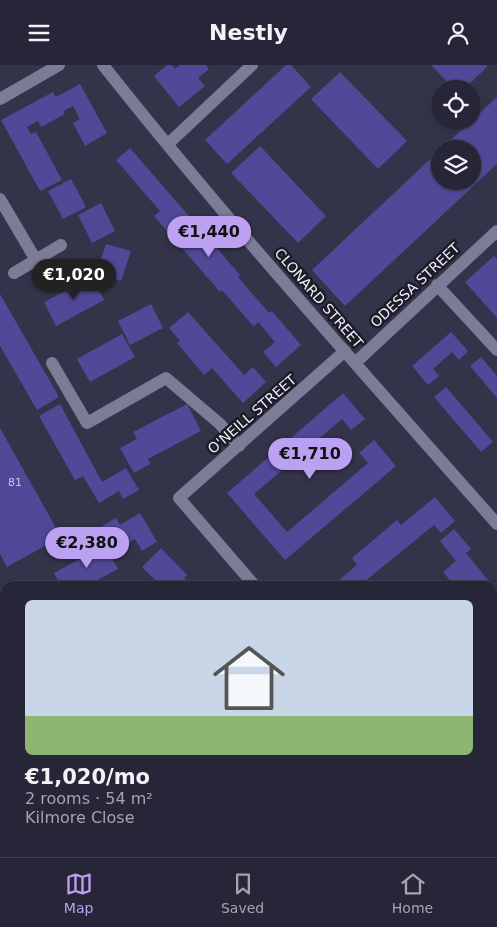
<!DOCTYPE html>
<meta charset="utf-8">
<style>
:root{--surface:#262638;--page:#323243;--text:#f1f3f6;--muted:#a4a5ae;--line:#424353;--accent:#bca0f2}
body{margin:0;font-family:"DejaVu Sans",sans-serif;background:var(--page);color:var(--text);height:100vh;display:flex;flex-direction:column;font-size:19px;white-space:nowrap}
*{box-sizing:border-box;margin:0}
p{font-size:16px;color:var(--muted)}
.icon{flex:none;width:28px;height:28px;fill:none;stroke:currentColor;stroke-width:2;stroke-linecap:round;stroke-linejoin:round}
.map{position:relative;flex:1;overflow:hidden}
.panel{position:absolute;left:0px;top:516px;width:498px;height:276px;display:flex;flex-direction:column;background:var(--surface);border-radius:15px 15px 0 0;box-shadow:0 1px 4px #0004,0 0 0 1px var(--line)}
.panel>*{flex:none}
.fabs{position:absolute;left:431px;top:15px;display:grid;gap:10px}
.fabs a{display:grid;place-items:center;width:50px;height:50px;border-radius:50%;background:var(--surface);box-shadow:0 1px 4px #0004,0 0 0 1px var(--line);font-size:25px}
.price{position:absolute;translate:-50% -42px;padding:0 11px;border-radius:18px;background:var(--accent);color:#111;font-size:16px;line-height:32px;filter:drop-shadow(0 1px 2px #0008)}
.price::after{content:'';position:absolute;left:50%;top:30px;width:15px;height:11px;margin-left:-8px;background:inherit;clip-path:polygon(0 0,100% 0,50% 100%)}
.price.current{background:#222;color:#fff}
ul{padding:0;list-style:none}
li{display:grid;align-content:center;gap:10px;height:265px;padding:0 25px}
li+li{border-top:1px solid var(--line)}
li span{display:grid;place-items:center;height:155px;border-radius:8px;color:#555}
li>.icon{margin-inline-start:auto}
span .icon{width:90px;height:90px;fill:#fffc;stroke-width:1}
li b{font-size:21px}
header{display:flex;justify-content:space-between;align-items:center;height:65px;padding:0 25px;background:var(--surface);font-size:22px;font-weight:600}
.menu{display:flex;justify-content:space-around;align-items:center;height:70px;border-top:1px solid var(--line);background:var(--surface);font-size:14px;color:var(--muted)}
.menu a{display:grid;justify-items:center;gap:2px}
.menu .current{color:var(--accent)}
.map>svg:first-child{display:block}
.building{fill:#514898}
.lines{fill:none;stroke-linecap:round;stroke-linejoin:round}
.lane{stroke:#7c7c96;stroke-width:9}
.street{stroke:#7c7c96;stroke-width:12}
.labels{text-anchor:middle;stroke-width:5;stroke-linejoin:round;paint-order:stroke}
.number-label{font-size:11px;fill:#c8c5e4}
.street-label{font-size:14px;fill:#efeffe;stroke:#1c1c26}
</style>
<header><svg class="icon" aria-label="menu" viewBox="0 0 24 24"><path d="M4 6h16M4 12h16M4 18h16"/></svg>Nestly<svg class="icon" aria-label="person" viewBox="0 0 24 24"><circle cx="12" cy="8" r="4"/><path d="M4 21q1-7 8-7t8 7"/></svg></header>
<div class="map">
<svg width="497" height="792" viewBox="0 0 497 792">
<rect width="100%" height="100%" fill="#33334a"/>
<g class="building">
<path d="M167,0H172L175,4L180,0H206L209,4L198,13L205,21L179,42L154,11Z"/>
<path d="M286,0H291L311,22L227,99L205,75Z"/>
<path d="M431,0H486L487,2L464,24H454Z"/>
<path d="M340,7L407,76L378,104L311,34Z"/>
<path d="M80,19L107,68L85,81L73,58L80,54L73,41L63,46L65,49L41,62L38,56L27,62L31,69L36,67L62,115L40,126L1,55L53,27L56,32Z"/>
<path d="M497,32V99L345,241L312,205L440,85V116H472V84H441Z"/>
<path d="M260,81L326,151L298,178L231,108Z"/>
<path d="M130,83L240,210L238,212L269,248L272,246L301,280L276,302L263,287L275,277L258,257L254,262L222,225L220,227L154,151L160,146L116,95Z"/>
<path d="M71,114L86,142L63,154L48,126Z"/>
<path d="M101,138L115,166L92,178L78,150Z"/>
<path d="M106,179L131,186L121,216L96,209Z"/>
<path d="M494,191L497,194V253L465,217Z"/>
<path d="M92,212L104,235L56,261L44,237Z"/>
<path d="M0,229L59,332L37,345L0,281Z"/>
<path d="M151,239L163,263L130,280L118,256Z"/>
<path d="M188,247L244,310L253,302L266,317L243,338L212,303L204,310L177,278L180,276L169,263Z"/>
<path d="M451,267L468,286L459,295L452,287L433,304L439,311L428,320L412,301Z"/>
<path d="M122,269L135,292L90,317L77,294Z"/>
<path d="M481,292L497,311V333L470,301Z"/>
<path d="M446,322L493,377L481,387L434,332Z"/>
<path d="M343,328L365,354L351,365L342,354L254,429L287,467L368,398L359,388L374,375L396,401L285,495L227,428Z"/>
<path d="M60,339L102,417L126,403L139,425L123,434L119,426L99,438L83,411L75,415L39,351Z"/>
<path d="M187,339L201,366L148,394L150,399L134,408L120,383L137,374L133,367Z"/>
<path d="M0,363L61,472L7,502L0,489Z"/>
<path d="M435,432L455,456L441,468L434,460L359,521H332L357,500L352,493L397,455L401,460Z"/>
<path d="M140,448L157,477L142,486L135,474L112,487L99,463L116,453L120,460Z"/>
<path d="M454,464L471,484L466,488L497,526V541L492,545V521H455L443,507L456,496L440,476Z"/>
<path d="M105,480L118,504L86,521L82,519L78,521H61L54,508Z"/>
<path d="M161,483L187,510L184,513L192,521H161L142,502Z"/>
<path d="M22,515L48,520V521H21Z"/>
<path d="M0,568L5,577V626L0,629Z"/>
<path d="M497,577V597L492,591V580Z"/>
<path d="M5,654V692L0,683V656Z"/>
<path d="M497,654V732L492,739V658Z"/>
<path d="M40,788H66L62,792H44Z"/>
<path d="M147,788H171L175,790L152,792Z"/>
<path d="M264,788H297L292,792H260Z"/>
<path d="M425,788H467L472,792H423Z"/>
</g>
<g class="lines">
<path class="lane" d="M0,718L5,723"/>
<g class="street">
<path d="M103,0C228,158 364,308 497,459"/>
<path d="M0,34L59,0"/>
<path d="M168,79L252,0"/>
<path d="M0,134L36,195L14,208"/>
<path d="M36,195L61,180"/>
<path d="M437,220L497,285"/>
<path d="M52,298L87,358L166,313L220,359L239,381"/>
<path d="M355,298L497,166"/>
<path d="M255,521L179,433L345,286"/>
<path d="M0,762L5,757"/>
<path d="M492,781L497,783"/>
<path d="M218,792L223,788"/>
</g>
</g>
<g class="labels">
<g class="number-label">
<text x="15" y="421">81</text>
</g>
<g class="street-label">
<text transform="translate(415 220) rotate(-43)" y="5">ODESSA STREET</text>
<text transform="translate(319 233) rotate(49)" y="5">CLONARD STREET</text>
<text transform="translate(252 349) rotate(-41)" y="5">O'NEILL STREET</text>
</g>
</g>
</svg>
<div class="fabs">
<a><svg class="icon" aria-label="locate" viewBox="0 0 24 24"><circle cx="12" cy="12" r="6"/><path d="M12 2v4M12 18v4M2 12h4M18 12h4"/></svg></a>
<a><svg class="icon" aria-label="layers" viewBox="0 0 24 24"><path d="M12 4l9 5-9 5-9-5zM3 14l9 5 9-5"/></svg></a>
</div>
<b class="price" style="left:209px;top:193px">€1,440</b>
<b class="price current" style="left:74px;top:236px">€1,020</b>
<b class="price" style="left:310px;top:415px">€1,710</b>
<b class="price" style="left:87px;top:504px">€2,380</b>
<section class="panel">
<ul>
<li><span style="background:linear-gradient(#c9d6e8 75%,#8fb573 0)"><svg class="icon" aria-label="home" viewBox="0 0 24 24"><path d="M3 11l9-7 9 7M6 9v11h12V9"/></svg></span><div><b>€1,020/mo</b><p>2 rooms · 54 m²</p><p>Kilmore Close</p></div></li>
</ul>
</section>
</div>
<nav class="menu">
<a class="current"><svg class="icon" aria-label="map" viewBox="0 0 24 24"><path d="M3 6l6-2 6 2 6-2v14l-6 2-6-2-6 2zM9 4v14M15 6v14"/></svg>Map</a>
<a><svg class="icon" aria-label="saved" viewBox="0 0 24 24"><path d="M7 4h10v16l-5-4-5 4z"/></svg>Saved</a>
<a><svg class="icon" aria-label="home" viewBox="0 0 24 24"><path d="M3 11l9-7 9 7M6 9v11h12V9"/></svg>Home</a>
</nav>
